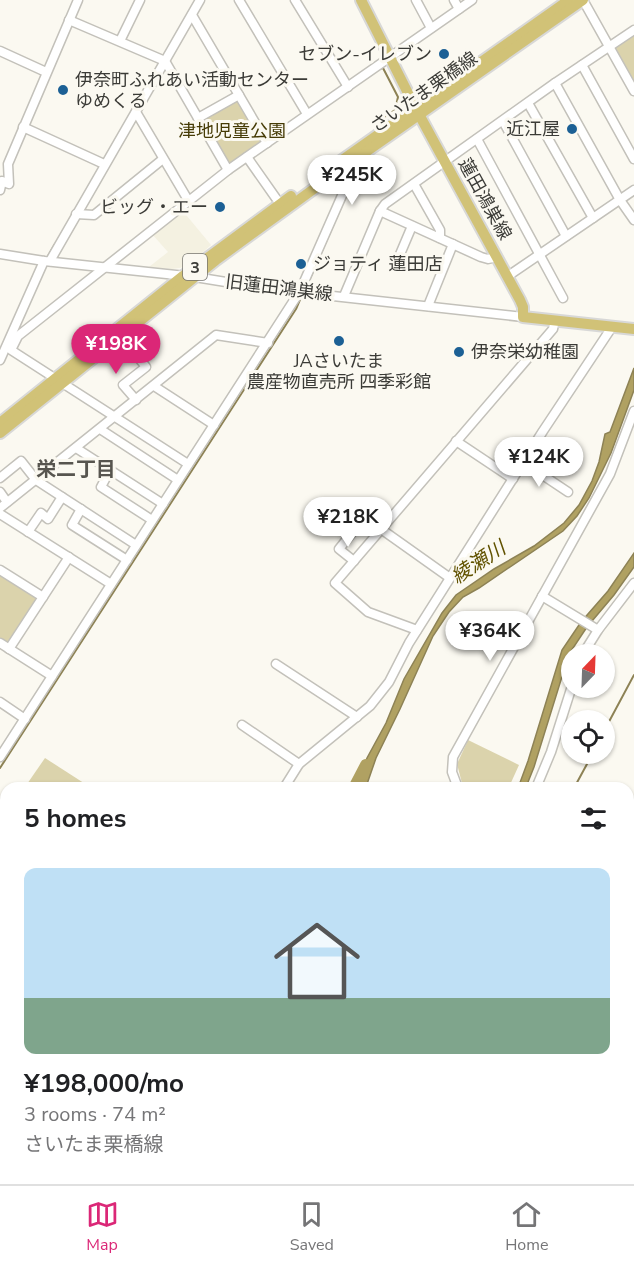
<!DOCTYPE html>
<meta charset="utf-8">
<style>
:root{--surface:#fff;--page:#f2f2f2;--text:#202124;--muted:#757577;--line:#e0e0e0;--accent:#db2777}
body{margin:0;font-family:"Nunito Sans","Noto Sans JP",sans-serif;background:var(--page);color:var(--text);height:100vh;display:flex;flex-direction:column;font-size:22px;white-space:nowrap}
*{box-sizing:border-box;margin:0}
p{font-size:20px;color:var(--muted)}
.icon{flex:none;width:33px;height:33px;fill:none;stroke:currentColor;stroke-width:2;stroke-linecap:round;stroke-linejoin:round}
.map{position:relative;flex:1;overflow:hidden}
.drawer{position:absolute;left:0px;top:782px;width:634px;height:404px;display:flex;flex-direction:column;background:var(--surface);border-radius:18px 18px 0 0;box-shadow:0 2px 4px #0004}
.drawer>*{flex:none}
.needle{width:39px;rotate:23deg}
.fabs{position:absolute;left:561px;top:644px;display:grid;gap:12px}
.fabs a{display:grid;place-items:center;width:54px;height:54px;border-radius:50%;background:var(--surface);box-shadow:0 2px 4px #0004;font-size:30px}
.price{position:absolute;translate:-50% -51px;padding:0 14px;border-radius:21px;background:#fff;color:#222;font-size:20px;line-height:39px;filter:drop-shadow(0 2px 3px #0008)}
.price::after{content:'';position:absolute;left:50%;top:36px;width:18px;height:14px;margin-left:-9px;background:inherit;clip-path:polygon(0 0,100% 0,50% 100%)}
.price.on{background:var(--accent);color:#fff}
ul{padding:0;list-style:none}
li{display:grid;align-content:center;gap:12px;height:318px;padding:0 24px}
li span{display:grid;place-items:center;height:186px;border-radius:12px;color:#555}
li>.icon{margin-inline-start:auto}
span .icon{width:108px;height:108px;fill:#fffc;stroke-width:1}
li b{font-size:26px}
h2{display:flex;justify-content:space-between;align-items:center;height:72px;padding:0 24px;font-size:26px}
.tab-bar{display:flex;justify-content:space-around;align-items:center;height:84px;border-top:2px solid var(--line);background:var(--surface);font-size:16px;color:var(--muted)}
.tab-bar a{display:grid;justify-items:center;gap:3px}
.tab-bar .on{color:var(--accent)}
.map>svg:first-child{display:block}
.built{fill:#f4f1e1}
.green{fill:#dbd3ac}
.water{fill:#b0a162;stroke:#8d8255;stroke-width:1.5}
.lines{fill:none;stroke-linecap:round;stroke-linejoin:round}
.stream{stroke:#8d8255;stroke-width:2}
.river{stroke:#b0a162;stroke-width:12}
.minor-casing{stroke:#c3c1ba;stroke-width:11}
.major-casing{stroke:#d8d8d7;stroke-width:14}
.minor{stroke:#fff;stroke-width:8}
.major{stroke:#d1c277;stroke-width:10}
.rail-casing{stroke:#82817b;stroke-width:4.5}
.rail{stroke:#fbf9f1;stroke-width:2;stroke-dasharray:7;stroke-linecap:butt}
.poi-dot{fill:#1c6095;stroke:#fbf9f1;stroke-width:2}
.labels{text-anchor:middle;stroke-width:6;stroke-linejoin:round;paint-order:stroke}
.shield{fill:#fbf9f1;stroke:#75746f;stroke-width:1.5}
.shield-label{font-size:16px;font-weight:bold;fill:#3b3b37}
.poi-label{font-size:18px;fill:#3b3b37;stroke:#fbf9f1;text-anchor:end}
.street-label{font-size:18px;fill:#3b3b37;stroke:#fbf9f1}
.park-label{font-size:18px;fill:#463b06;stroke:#fbf9f1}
.neighbourhood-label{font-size:20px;font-weight:bold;fill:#57554f;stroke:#fbf9f1}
.water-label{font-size:20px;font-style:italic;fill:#615200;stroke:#fbf9f1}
</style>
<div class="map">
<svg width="634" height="1184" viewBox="0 0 634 1184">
<rect width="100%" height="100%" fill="#fbf9f1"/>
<path class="built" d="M182,210L211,245L186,267L172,269L149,267L168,252L152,234Z"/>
<g class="green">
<path d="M634,34V86L613,49Z"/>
<path d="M235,98L263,143L228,164L200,119Z"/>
<path d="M0,574L39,598L10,644L0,638Z"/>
<path d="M468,740L519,765L509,787H463L457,764Z"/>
<path d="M45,758L90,787H25Z"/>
<path d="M6,840V942L0,937V849Z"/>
</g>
<g class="water">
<path d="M634,368V390L611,453L589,498L577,516L563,531L479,588L463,597L449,612L433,636L400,709L376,758L366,787H356L367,758L386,723L404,679L442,613L456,595L494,569L534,546L564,523L579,505L592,481L599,462L605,434L610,432Z"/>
<path d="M634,553V567L614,595L587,627L569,654L534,767L526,787L518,788L528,761L562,650L581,622L608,591Z"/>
</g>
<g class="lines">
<g class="stream">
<path d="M378,124L379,121L395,110L398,97L383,68L379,69"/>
<path d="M47,258L55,244"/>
<path d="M307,285L359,166"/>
<path d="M604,731L634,675"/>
<path d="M0,768L296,309L302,295"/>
<path d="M574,788L593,753"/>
<path d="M514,1184L515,1179"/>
</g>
<path class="river" d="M354,788L366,765"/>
<defs>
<g id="minor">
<path d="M239,0L307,114"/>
<path d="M295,0L348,87"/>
<path d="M416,0L431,28"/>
<path d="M454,0L459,9"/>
<path d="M583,0L634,91"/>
<path d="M192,15L267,143"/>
<path d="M69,20L165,61L228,170"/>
<path d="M120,41L140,0"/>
<path d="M0,51L46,72"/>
<path d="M582,65L634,159"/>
<path d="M555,83L620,200L634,220"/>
<path d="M528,103L593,218"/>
<path d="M136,112L188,200"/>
<path d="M198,118L239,95"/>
<path d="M503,121L566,236"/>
<path d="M23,127L104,164"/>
<path d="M477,139L563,298"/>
<path d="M247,157L280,204"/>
<path d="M414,184L440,230V238"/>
<path d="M0,190L2,181L9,184L8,164L78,0"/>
<path d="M380,211L481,257L488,259L497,257"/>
<path d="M76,214L94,215L163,159"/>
<path d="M0,254L44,261L195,277L269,289L523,317"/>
<path d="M398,259L412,226"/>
<path d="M50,261L200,0"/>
<path d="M508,276L634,190"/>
<path d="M344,296L380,211L385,204L555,83L634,30"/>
<path d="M428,306L453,244"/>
<path d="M118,332L146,367L123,385L136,400"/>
<path d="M0,360L44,261"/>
<path d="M154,386L214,425"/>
<path d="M100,429L178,480"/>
<path d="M456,441L513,479"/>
<path d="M76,448L163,504"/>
<path d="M523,462L568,492"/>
<path d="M188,464L11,350L18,336L228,170L472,0"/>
<path d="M110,470L101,487L152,520"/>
<path d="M0,478L21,461L36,480L136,545"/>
<path d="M0,492L7,502"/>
<path d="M0,508L216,335L268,343"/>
<path d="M81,509L72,525L127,560"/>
<path d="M0,514L111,584"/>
<path d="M381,529L450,578"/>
<path d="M28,532L41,513L48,519L62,497"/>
<path d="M354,561L339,549L367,514"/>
<path d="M0,570L43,597"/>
<path d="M542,596L598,630"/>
<path d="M417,630L368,612L335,583L553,329L555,320"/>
<path d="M0,643L52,676"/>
<path d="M9,649L69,557"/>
<path d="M583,654L598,630L634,583"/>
<path d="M276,664L357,717"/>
<path d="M0,702L25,719"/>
<path d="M242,725L299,764"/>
<path d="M0,757L300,291L351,175L349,165"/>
<path d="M284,788L299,764L370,706L389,682L409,643L543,431L612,327"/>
<path d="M458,788L452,772L453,757L610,474L634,411"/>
<path d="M536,788L551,752L572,686"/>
<path d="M628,880L634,882"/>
<path d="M630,1156L633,1184"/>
<path d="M280,1184L281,1179"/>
<path d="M398,1184L400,1179"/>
<path d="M600,1184L605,1179"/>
</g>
<g id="major">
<path d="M361,0L415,107L520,300L523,307V317L634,329"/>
<path d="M318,177L569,0"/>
<path d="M0,423L183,276L291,196"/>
<path d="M0,433L216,260L333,175L583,0"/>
</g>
</defs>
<use href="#minor" class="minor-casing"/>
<use href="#major" class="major-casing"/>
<use href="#minor" class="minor"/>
<use href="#major" class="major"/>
<defs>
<g id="rail">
<path d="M628,1144L634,1139"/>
<path d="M578,1184L583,1179"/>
</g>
</defs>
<use href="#rail" class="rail-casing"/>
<use href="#rail" class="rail"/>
</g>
<g class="poi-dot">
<circle cx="444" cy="54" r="6"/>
<circle cx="63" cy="90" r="6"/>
<circle cx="572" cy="129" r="6"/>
<circle cx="220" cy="207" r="6"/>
<circle cx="301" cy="264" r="6"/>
<circle cx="339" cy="341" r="6"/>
<circle cx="459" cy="352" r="6"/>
</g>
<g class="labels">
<rect class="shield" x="183" y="254" width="24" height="26" rx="4.5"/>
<g class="shield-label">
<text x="195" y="273">3</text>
</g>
<g class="poi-label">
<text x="432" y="60">セブン-イレブン</text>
<text x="75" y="86" text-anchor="start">伊奈町ふれあい活動センター<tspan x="75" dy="21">ゆめくる</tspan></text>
<text x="560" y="135">近江屋</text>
<text x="208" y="213">ビッグ・エー</text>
<text x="313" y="270" text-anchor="start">ジョティ 蓮田店</text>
<text x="471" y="358" text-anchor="start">伊奈栄幼稚園</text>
<text x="339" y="367" text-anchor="middle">JAさいたま<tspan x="339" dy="21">農産物直売所 四季彩館</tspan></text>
</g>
<g class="street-label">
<text transform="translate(424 92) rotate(-35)" y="6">さいたま栗橋線</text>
<text transform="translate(485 199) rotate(61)" y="6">蓮田鴻巣線</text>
<text transform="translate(279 288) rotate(7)" y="6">旧蓮田鴻巣線</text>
</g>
<g class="park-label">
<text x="232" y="137">津地児童公園</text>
</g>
<g class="neighbourhood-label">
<text x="76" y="476">栄二丁目</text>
</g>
<g class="water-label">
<text transform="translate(478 562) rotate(-33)" y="7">綾瀬川</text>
</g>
</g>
</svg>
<div class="fabs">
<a><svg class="needle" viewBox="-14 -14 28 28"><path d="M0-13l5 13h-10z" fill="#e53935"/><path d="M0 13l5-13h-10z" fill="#757577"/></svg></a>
<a><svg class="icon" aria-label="locate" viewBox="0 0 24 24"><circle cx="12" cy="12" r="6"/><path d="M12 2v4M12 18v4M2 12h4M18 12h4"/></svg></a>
</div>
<b class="price" style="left:352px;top:206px">¥245K</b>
<b class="price on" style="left:116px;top:375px">¥198K</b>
<b class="price" style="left:539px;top:488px">¥124K</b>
<b class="price" style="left:348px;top:548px">¥218K</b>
<b class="price" style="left:490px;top:662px">¥364K</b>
<section class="drawer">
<h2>5 homes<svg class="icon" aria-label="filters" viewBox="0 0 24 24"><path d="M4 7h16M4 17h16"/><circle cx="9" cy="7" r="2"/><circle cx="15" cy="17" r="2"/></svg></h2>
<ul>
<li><span style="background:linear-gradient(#bfe0f5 70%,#7fa58c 0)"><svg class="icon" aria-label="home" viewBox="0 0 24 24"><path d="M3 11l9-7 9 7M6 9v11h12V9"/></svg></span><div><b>¥198,000/mo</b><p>3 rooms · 74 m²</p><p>さいたま栗橋線</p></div></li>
</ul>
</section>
</div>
<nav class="tab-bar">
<a class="on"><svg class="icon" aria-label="map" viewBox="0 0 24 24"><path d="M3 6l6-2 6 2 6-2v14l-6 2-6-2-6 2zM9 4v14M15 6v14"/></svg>Map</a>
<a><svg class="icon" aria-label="saved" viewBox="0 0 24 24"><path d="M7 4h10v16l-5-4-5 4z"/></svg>Saved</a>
<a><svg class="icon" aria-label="home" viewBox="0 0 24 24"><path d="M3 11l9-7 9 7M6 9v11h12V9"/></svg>Home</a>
</nav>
